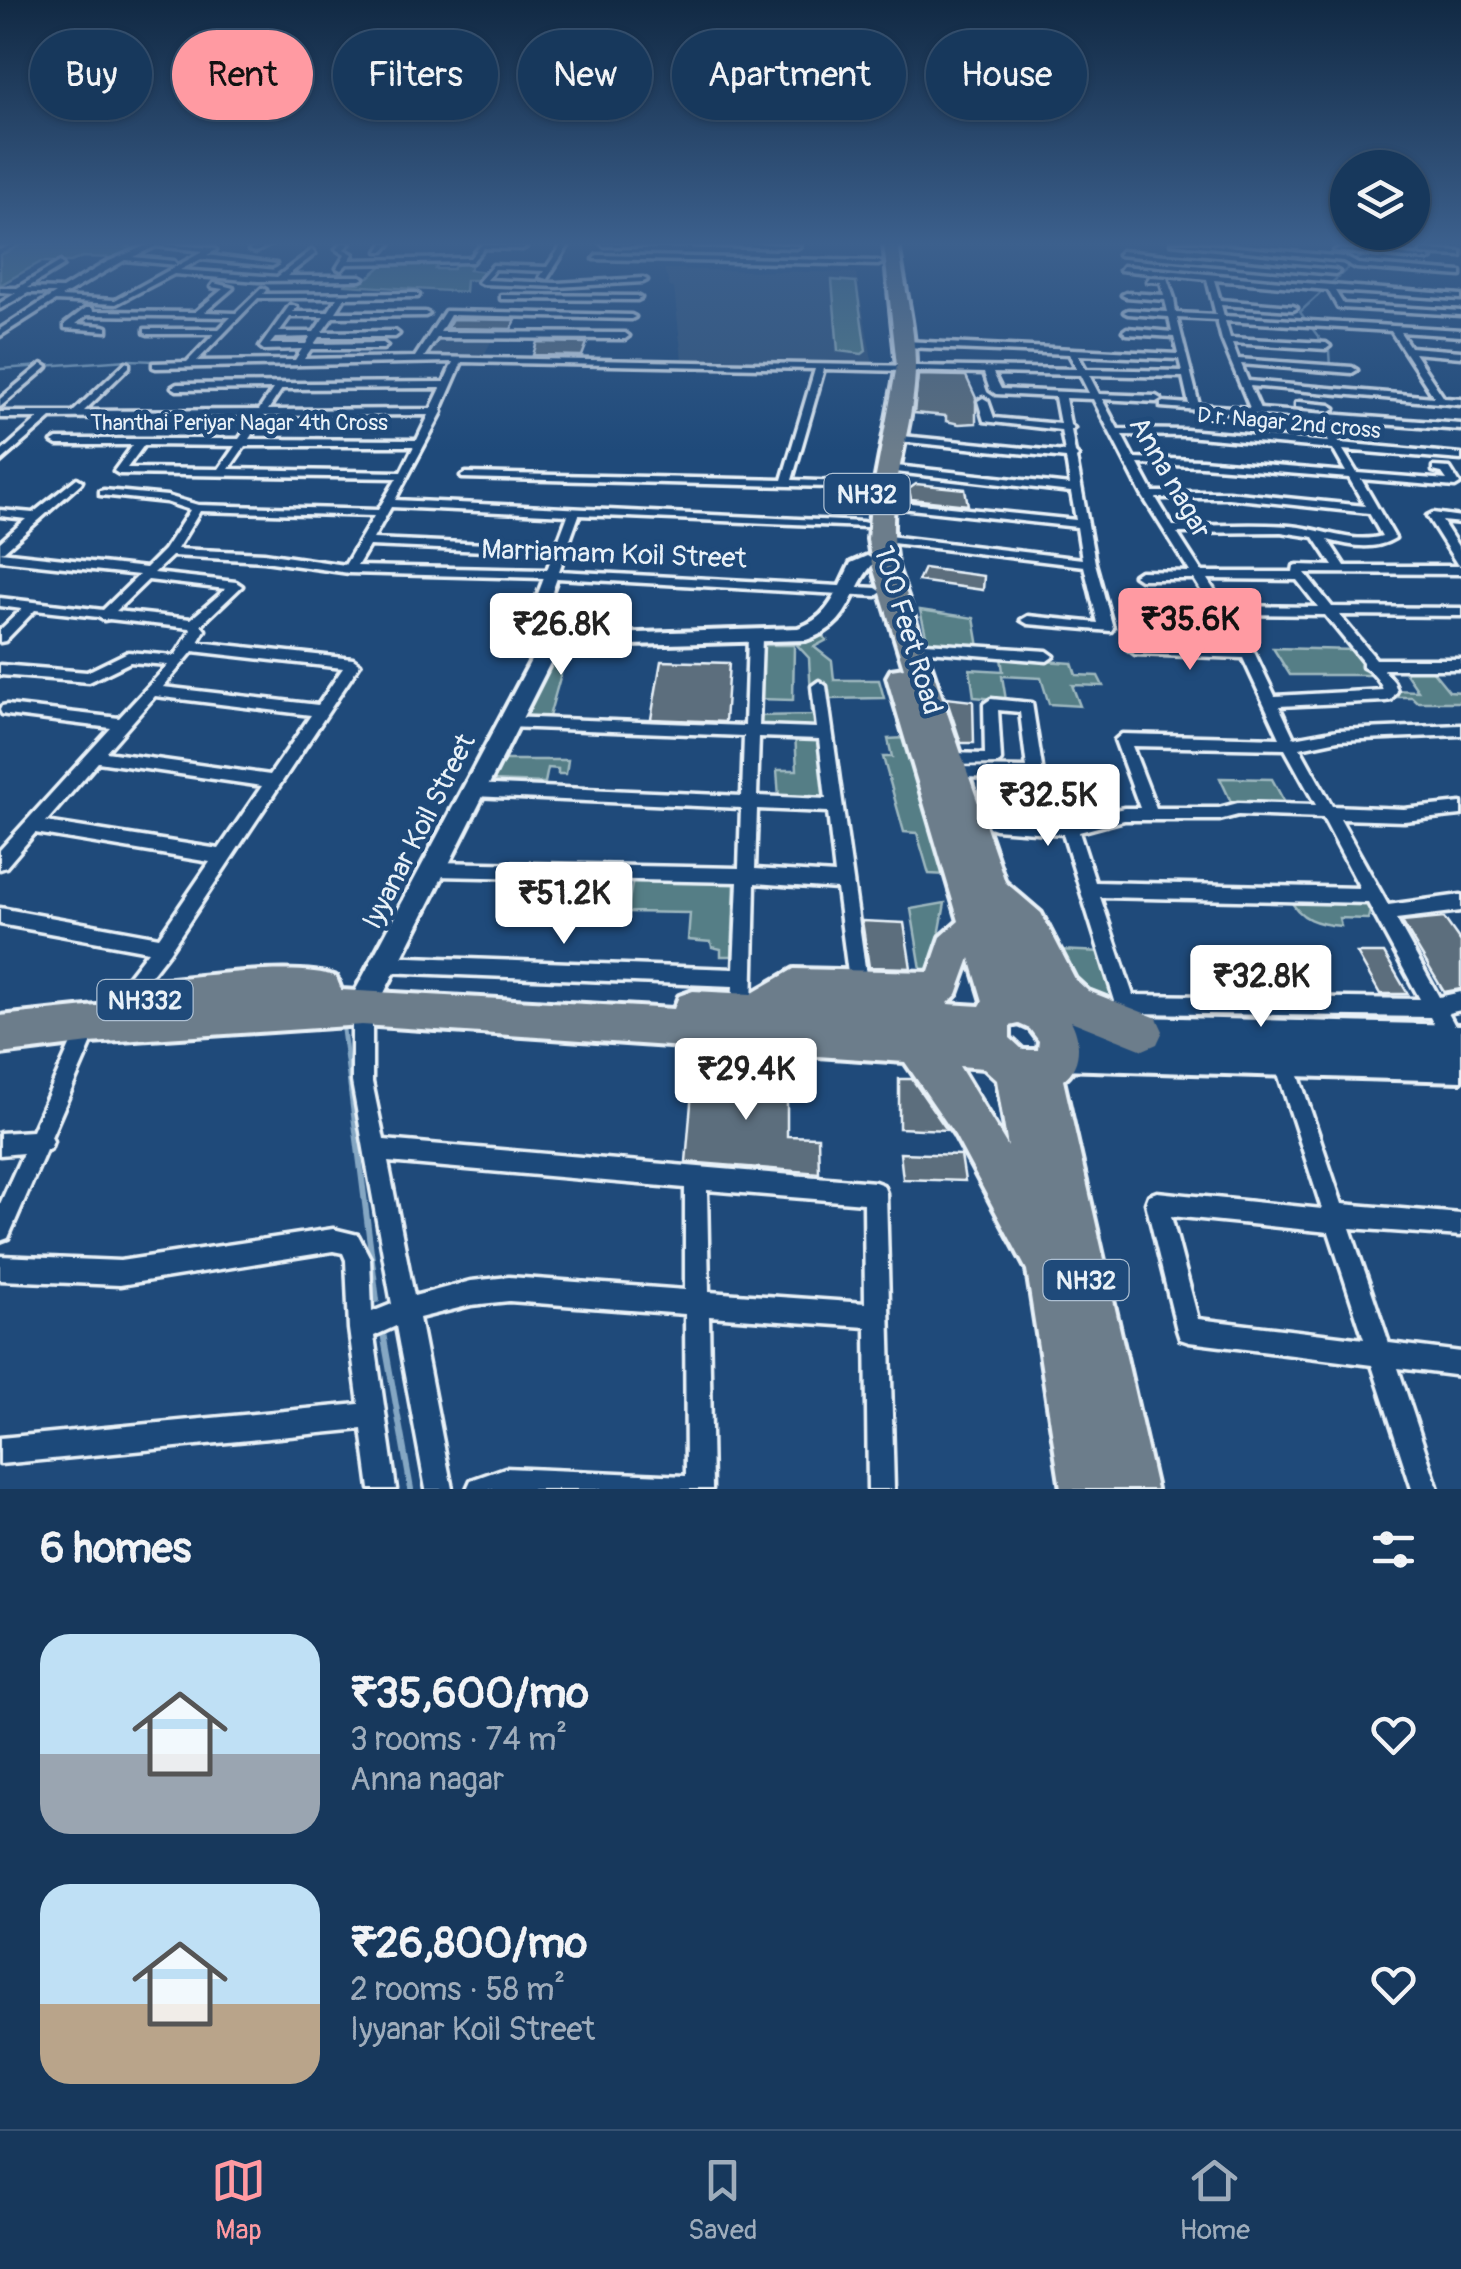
<!DOCTYPE html>
<meta charset="utf-8">
<style>
:root{--surface:#17385c;--page:#203f62;--text:#f1f3f6;--muted:#9eacbb;--line:#365272;--accent:#ff9aa2}
body{margin:0;font-family:Pangolin,sans-serif;background:var(--page);color:var(--text);height:100vh;display:flex;flex-direction:column;font-size:38px;white-space:nowrap}
*{box-sizing:border-box;margin:0}
p{font-size:32px;color:var(--muted)}
.icon{flex:none;width:55px;height:55px;fill:none;stroke:currentColor;stroke-width:2;stroke-linecap:round;stroke-linejoin:round}
.map{position:relative;height:1489px;overflow:hidden}
.drawer{display:flex;flex-direction:column;background:var(--surface);flex:1}
.drawer>*{flex:none}
.banner{position:absolute;left:30px;top:30px;width:1402px;height:90px;display:flex;gap:20px}
.buttons{position:absolute;left:1330px;top:150px;display:grid;gap:20px}
.buttons a{display:grid;place-items:center;width:100px;height:100px;border-radius:50%;background:var(--surface);box-shadow:0 2px 8px #0004,0 0 0 2px var(--line);font-size:50px}
.price{position:absolute;translate:-50% -85px;padding:0 22px;border-radius:10px;background:#fff;color:#222;font-size:32px;line-height:65px;filter:drop-shadow(0 2px 5px #0008)}
.price::after{content:'';position:absolute;left:50%;top:60px;width:30px;height:22px;margin-left:-15px;background:inherit;clip-path:polygon(0 0,100% 0,50% 100%)}
.price.on{background:var(--accent);color:#111}
ul{padding:0;list-style:none}
li{display:flex;align-items:center;gap:30px;height:250px;padding:0 40px}
li span{display:grid;place-items:center;flex:none;width:280px;height:200px;border-radius:30px;color:#555}
li>.icon{margin-inline-start:auto}
span .icon{width:120px;height:120px;fill:#fffc;stroke-width:1}
li b{font-size:42px}
h2{display:flex;justify-content:space-between;align-items:center;height:120px;padding:0 40px;font-size:42px}
.chip{padding:0 35px;border-radius:45px;background:var(--surface);box-shadow:0 2px 8px #0004,0 0 0 2px var(--line);font-size:35px;line-height:90px}
.chip.on{background:var(--accent);color:#111}
.tabs{display:flex;justify-content:space-around;align-items:center;height:140px;border-top:2px solid var(--line);background:var(--surface);font-size:28px;color:var(--muted)}
.tabs a{display:grid;justify-items:center;gap:5px}
.tabs .on{color:var(--accent)}
.map>svg:first-child{display:block}
.built{fill:#31557b}
.green{fill:#547e86;stroke:#9eb8bf;stroke-width:2.5}
.lines{fill:none;stroke-linecap:round;stroke-linejoin:round}
.stream-far2{stroke:#85a7c3;stroke-width:2.5}
.stream-far1{stroke:#85a7c3;stroke-width:5}
.stream{stroke:#85a7c3;stroke-width:6}
.building{fill:#5c6e7d;stroke:#e8f1f8;stroke-width:2.5}
.street-casing{stroke:#e8f1f8;stroke-width:7}
.secondary-casing{stroke:#e8f1f8;stroke-width:8}
.highway-casing{stroke:#e8f1f8;stroke-width:8}
.street{fill:#1f4a7a;fill-rule:evenodd}
.secondary{fill:#1f4a7a;fill-rule:evenodd}
.highway{fill:#6c7d8b;fill-rule:evenodd}
.labels{text-anchor:middle;stroke-width:9;stroke-linejoin:round;paint-order:stroke}
.far-street-label{font-size:22px;fill:#e8f1f8;stroke:#1f4a7a}
.shield{fill:#1f4a7a;stroke:#acbfd2;stroke-width:2.5}
.shield-label{font-size:25px;font-weight:bold;fill:#e8f1f8}
.street-label{font-size:28px;fill:#e8f1f8;stroke:#1f4a7a}
</style>
<div class="map">
<svg width="1461" height="1489" viewBox="0 0 1461 1489">
<rect width="100%" height="100%" fill="#1f4a7a"/>
<filter id="ink" filterUnits="userSpaceOnUse"><feTurbulence type="fractalNoise" baseFrequency=".01" numOctaves="2"/><feDisplacementMap in="SourceGraphic" scale="20" xChannelSelector="R" yChannelSelector="G"/><feConvolveMatrix kernelMatrix="1 2 1 2 8 2 1 2 1" color-interpolation-filters="sRGB"/></filter>
<g filter="url(#ink)">
<g class="built">
<path d="M664,269L856,273L873,365L682,360L674,288L670,287Z"/>
<path d="M438,336H494L484,355L425,356Z"/>
</g>
<g class="green">
<path d="M25,243H132L128,247L141,249L118,258L82,257L71,262H41L0,285V255Z"/>
<path d="M439,262L435,269H453L458,262H473L469,270L487,272L480,280H466L465,292L345,285L351,277H369L385,263Z"/>
<path d="M832,280L856,282L866,351L862,354L838,351Z"/>
<path d="M920,610L974,618L979,647L928,643Z"/>
<path d="M821,635L827,640L814,647L832,661L834,680H879L884,698L828,699L832,800L779,798L777,770H797L795,732L756,729L754,716L812,715L809,658L797,645Z"/>
<path d="M760,645H794L793,700L758,699Z"/>
<path d="M555,648L568,649L548,720L515,719Z"/>
<path d="M1273,648L1355,650L1373,675H1290Z"/>
<path d="M1001,658L1072,663L1076,675L1098,676L1103,686L1072,685L1080,706L1049,704L1041,678L1002,676L1006,700L974,697L970,669L1003,671Z"/>
<path d="M1427,664L1449,691L1461,692V702H1417L1412,697H1397L1392,690L1418,691L1403,669H1391Z"/>
<path d="M906,738L947,875L929,874L917,833L904,832L883,757H892L888,739Z"/>
<path d="M501,760H568L566,774H558V769L548,768L545,783L492,781Z"/>
<path d="M1220,778L1272,779L1286,805L1232,804Z"/>
<path d="M567,876L600,877L595,915L578,914V908H561Z"/>
<path d="M633,879H735L732,956H721V949L712,947L711,942L688,940L690,913L627,912Z"/>
<path d="M1289,897L1366,898L1371,906L1368,919L1339,918L1341,926C1318,924 1299,920 1289,897Z"/>
<path d="M945,903L933,969H921L911,909Z"/>
<path d="M1057,950L1103,952L1118,1001L1107,1006L1081,998Z"/>
</g>
<g class="lines">
<g class="stream-far2">
<path d="M1375,253L1407,243"/>
<path d="M1356,259L1366,255"/>
<path d="M438,357L611,358"/>
<path d="M624,359L779,364"/>
<path d="M1330,367L1329,351L1300,312L1348,268"/>
<path d="M0,369L128,360L185,362"/>
</g>
<path class="stream-far1" d="M342,1022L351,1093"/>
<g class="stream">
<path d="M351,1091L377,1300"/>
<path d="M383,1333L411,1489"/>
</g>
</g>
<g class="building">
<path d="M452,319L516,320L511,329L447,328Z"/>
<path d="M537,342L587,343L582,356L533,355Z"/>
<path d="M918,375L966,376L976,398V423L959,424L946,421V416L914,413Z"/>
<path d="M916,484L965,489L968,505L911,499L909,489Z"/>
<path d="M924,568L984,576L983,590L918,581Z"/>
<path d="M661,661L729,663L725,722L651,719Z"/>
<path d="M946,698L973,701L974,743H961Z"/>
<path d="M1444,918L1461,942V989L1444,992L1402,922Z"/>
<path d="M862,921L904,923L911,968L869,967Z"/>
<path d="M1357,953H1384L1408,994H1380Z"/>
<path d="M694,1068L787,1072V1136L818,1137L819,1173L686,1162Z"/>
<path d="M899,1079H912L947,1130L899,1128Z"/>
<path d="M900,1153L961,1155L965,1181L903,1179Z"/>
</g>
<g class="lines">
<defs>
<g id="street">
<path d="M0,243H7L0,246Z"/>
<path d="M152,243L212,248L216,250L207,255L276,264L272,266L201,259L180,270L277,277L312,250L315,254L287,276H360L364,278L360,280L258,281L174,274L116,304L55,301L0,336V329L56,293H28L0,309V303L16,293L0,292V288H17L60,262L63,266L27,288L62,289L107,262ZM156,246L204,251L115,300L61,297L125,260L177,265L174,261L133,257Z"/>
<path d="M264,243H273L256,252L249,250Z"/>
<path d="M342,243H350L344,249L353,254L349,260L470,258L482,244L526,247L522,249L484,248L472,262L347,264L341,270L337,268L345,255L336,249Z"/>
<path d="M383,243H391L384,251H378Z"/>
<path d="M563,243H570L547,279L540,277L544,271L495,269L487,280L557,283L643,278L647,280L643,282L557,287L482,284L478,282L493,265L547,267Z"/>
<path d="M601,243H689L685,245L604,246Z"/>
<path d="M690,243H756L800,246L796,248L694,245Z"/>
<path d="M1171,243H1194L1345,257L1358,264L1461,272V276L1356,268L1343,261Z"/>
<path d="M1385,243H1397L1367,251L1432,258L1428,260L1334,251L1338,249L1360,251Z"/>
<path d="M1423,250L1461,252V256L1420,254Z"/>
<path d="M1121,251L1335,270L1339,272L1335,274L1118,255Z"/>
<path d="M597,255L878,261L882,263L878,265L594,259Z"/>
<path d="M1123,266L1292,282L1461,295V299L1335,291L1343,304L1461,311V315L1341,308H1338L1328,290L1214,280L1220,300L1293,306L1297,308L1293,310L1221,305L1224,316L1461,330V336L1400,332L1410,347L1461,351V357L1414,353L1444,398L1461,399V405L1250,386L1260,409L1461,424V430L1326,420L1340,443L1461,454V460L1343,450L1357,473L1447,480L1442,473L1433,471V467L1450,468L1460,484L1455,487L1361,479L1395,538C1374,551 1351,546 1328,540L1345,566H1461V574L1305,573L1332,607L1461,608V616L1339,615L1376,659H1461V669H1383L1394,682L1397,691L1391,700L1386,701L1279,706L1294,738L1338,730L1461,725V735L1338,740L1300,748L1332,806L1404,809L1461,803V815L1404,821L1340,819L1388,905L1461,895V911L1396,919L1439,997L1461,992V1010L1448,1013L1461,1037L1459,1046L1452,1049L1445,1046L1430,1017L1130,1013L1118,1025L1111,1027L1104,1025L1101,1018L1104,1011L1115,1001L1063,834L995,829L989,827L987,822L989,817L995,815L1069,821L1124,808H1140L1115,740L1122,734L1280,738L1243,658L1135,654L1128,649L1135,644L1238,649L1194,579H1140L1134,575L1140,571L1190,572L1142,495L1093,399L1065,398L1070,425L1074,428L1071,430L1075,453L1078,456L1076,458L1095,563L1113,628L1111,631L1028,624L1021,620L1028,616L1098,623L1084,566L876,541V537L880,535L1082,559L1077,527L882,506L876,503L882,500L1076,520L1071,492L887,471L882,468L887,465L1070,485L1066,458L888,440L887,438L892,435L1065,452L1061,430L984,421L978,401L983,398L988,401L994,418L1060,424L1055,397L996,394L990,390L984,373L824,369L792,480L872,483L873,485L868,488L462,478L461,476L466,473L782,480L815,369L462,362L441,410L442,412L395,500L862,522L866,523V527L579,515L567,548L569,551L565,554L559,571L876,588L882,592L876,596L557,578L538,630L543,635L556,638L558,641L551,645L534,642L524,631L544,578L349,573L264,561L172,556L154,573L236,582L242,586L201,625L205,630L198,642L353,659L360,664L169,952L127,1006L120,1009L113,1006L110,1000L148,951L0,924V908L159,937L210,862L35,833L6,867L0,869V850L111,728L7,715L2,714L0,710L2,706L7,705L119,718L168,665L130,662L89,682L0,675V665L87,672L128,652L175,656L191,630L190,628L109,619L104,620L98,617L35,610L5,641L0,642V630L22,609L0,606V598L103,610L139,575L0,560V552L146,568L164,550L190,510L166,502L100,495V491L104,490L167,496L198,505L378,510L397,478L119,474L114,471L133,445H57L52,442L57,439H239L255,416L51,418L0,462V453L39,418H0V412H73L126,362L129,363V367L84,411L259,410L273,389L177,390L172,387L177,384L444,382L453,362L156,368L153,367V363L187,362L214,334H148L145,333V329H219L231,317L87,315L76,324L104,326L107,327V331L65,328V324L86,308H92L93,311L195,312L223,289L211,287L214,283L233,288L205,312L236,313L262,288L266,290L263,294L415,293L419,295L418,297L345,298L336,312H425L429,314L425,316L333,317L322,332L395,331L399,334L395,337H319L314,344L383,343L387,346L383,349H311L304,359L415,357L445,311H448L631,315L635,317L631,319L450,315L440,332L625,333L629,336L625,339L437,338L424,357L1077,369L1069,354L904,347L900,344L904,341L1178,354L1174,337L1127,334L1123,331L1127,328L1172,332L1169,317L1128,314L1124,312L1128,310L1168,312L1165,300L1126,297L1122,295L1126,293L1164,295L1161,282L1147,281L1150,277L1167,278L1174,298L1176,313L1216,315L1207,279L1120,270ZM258,298H337L328,312H293L297,307L290,305L260,347L264,350L302,349L295,360L197,361ZM290,317H324L314,332H279ZM1177,318L1217,320L1222,340L1250,408L1199,405ZM1225,321L1391,331L1434,397L1248,381L1241,364L1352,373L1357,370L1352,367L1238,359L1232,343L1326,349L1330,346L1326,343L1230,338ZM310,337L306,344H270L275,338ZM1078,355L1179,359L1182,371L1086,369ZM993,373L1080,375L1089,393L1001,389ZM1089,375L1183,377L1189,404L1164,402L1161,403V407L1316,419L1329,442L1186,430L1118,429L1102,399L1156,402L1161,399L1156,396L1099,394ZM441,388L431,409L268,410L282,389ZM429,415L417,440L249,439L264,416ZM1122,435L1186,436L1333,449L1346,472L1202,460L1134,458ZM144,445L235,446L219,469L127,468ZM245,446H414L401,472L229,469ZM1138,464L1202,466L1349,478L1365,506L1228,492H1153ZM1156,498H1228L1369,513L1382,536C1351,545 1321,528 1290,526C1251,523 1212,526 1173,526ZM391,507L568,515L556,547L373,539ZM200,511L374,516L345,565L264,553L177,549ZM1281,532L1314,537L1333,566L1298,565L1294,566L1293,572H1202L1177,533ZM369,546L553,554L547,570L357,566ZM1207,579L1297,580L1318,607L1224,606ZM148,580L226,589L191,619L116,611ZM1229,614L1325,615L1363,662V667C1371,670 1381,682 1383,690L1275,696L1255,654ZM193,651L343,668L318,705L163,687ZM155,696L311,715L270,775L106,752ZM1132,746L1285,749L1316,805L1238,803L1219,808H1156ZM98,762L262,786L219,849L46,822ZM1238,815L1323,818L1360,888L1095,882L1079,832L1124,820H1219ZM1100,897L1368,903L1420,999L1133,995Z"/>
<path d="M504,295L637,296L641,298L637,300L501,299V295Z"/>
<path d="M42,364L47,367L45,369L0,407V399Z"/>
<path d="M1299,402L1330,405L1335,408L1330,411L1296,407V403Z"/>
<path d="M77,478L82,481L81,483L4,551L0,552V542L26,519L0,516V510L33,513Z"/>
<path d="M1433,513L1461,517V523L1442,521L1461,551V565L1457,564L1427,516Z"/>
<path d="M755,634L762,638L759,726L817,728L812,686L819,681L826,686L868,989L866,995L859,998L852,995L850,989L837,889L755,883L752,1011L749,1017L742,1020L735,1017L732,1011L733,986L383,972L376,970L374,964L376,958L383,956L734,969L738,882L435,876L429,874L427,869L429,864L435,862L739,868L741,808L473,796L467,794L465,790L467,786L473,784L742,796L744,736L507,727L500,722L507,717L745,726L748,638ZM759,737L819,739L826,799L757,796ZM757,809L828,812L835,874L755,869Z"/>
<path d="M910,642L1047,651L1054,656L1047,661L905,649L903,646Z"/>
<path d="M991,699L1032,703L1043,774L1040,778L949,777L946,773L949,769L954,767L1027,768L1020,712L998,710L1001,760L998,764L950,765L945,763L942,759L945,755L950,753L985,754L984,704Z"/>
<path d="M362,998L369,1001L372,1007V1082L384,1140L875,1182L883,1185L886,1193L894,1489H868L866,1327L709,1316L712,1489H467L471,1480L505,1468L686,1476L685,1314L509,1301L471,1305L419,1318L452,1489H426L396,1326L374,1336L396,1489H370L362,1429L0,1464V1438L359,1404L349,1329L346,1260L343,1253L333,1251L120,1285L0,1280V1256L120,1261L333,1229L358,1235L370,1258L372,1312L392,1304L352,1082V1007L355,1001ZM388,1162L685,1188V1290L509,1277L471,1281L414,1296ZM707,1190L864,1203L865,1303L709,1292Z"/>
<path d="M88,1019L95,1021L98,1028L51,1137L53,1141L50,1149L46,1150L8,1238L0,1241V1204L23,1153L0,1155V1133L32,1131L81,1021Z"/>
<path d="M1284,1051L1291,1054L1294,1061L1342,1204L1461,1214V1236L1350,1228L1389,1343L1461,1352V1376L1398,1368L1438,1489H1412L1372,1365L1189,1342L1180,1339L1177,1330L1146,1203L1149,1195L1157,1192L1322,1209L1274,1061L1277,1054ZM1171,1216L1329,1232L1364,1339L1198,1319Z"/>
</g>
<g id="secondary">
<path d="M867,556L876,561C847,590 855,624 806,640L558,647L372,1017L362,1021L352,1017L348,1007L352,997L544,636L798,628C831,617 836,592 851,563Z"/>
<path d="M1055,1015L1461,1025V1081L1059,1069L1048,1064L1044,1054L1052,1042L1045,1039L1040,1029L1045,1019Z"/>
</g>
<path id="highway" d="M884,243H898C903,283 915,326 915,365C915,433 883,491 896,564L1005,882L1041,913L1075,979L1088,991L1157,1018L1163,1031L1157,1044L1143,1050L1071,1021C1081,1039 1082,1066 1063,1080L1156,1489H1061L1027,1270L955,1135L905,1062L362,1025L90,1043L0,1054V1016L116,1004L121,988L134,983C181,979 297,961 336,977L341,990L674,1009L679,996L693,991L751,994L794,969L929,972L941,937L959,921L887,677L891,670L904,668L872,564L868,539L871,503L897,366ZM970,958L983,1001L980,1006L947,1004L957,994ZM1019,1024L1030,1029L1039,1041L1038,1050H1023L1010,1038V1026ZM959,1066L984,1068L997,1080L1008,1147Z"/>
</defs>
<use href="#street" class="street-casing"/>
<use href="#secondary" class="secondary-casing"/>
<use href="#highway" class="highway-casing"/>
<use href="#street" class="street"/>
<use href="#secondary" class="secondary"/>
<use href="#highway" class="highway"/>
</g>
</g>
<linearGradient id="sky" x2="0" y2="1"><stop stop-color="#112943"/><stop offset="0.54" stop-color="#3c608d"/><stop offset="1" stop-color="#3c608d" stop-opacity="0"/></linearGradient>
<rect width="1461" height="451" fill="url(#sky)"/>
<g class="labels">
<g class="far-street-label">
<text x="239" y="430">Thanthai Periyar Nagar 4th Cross</text>
<text transform="translate(1289 422) rotate(5)" y="8">D.r. Nagar 2nd cross</text>
</g>
<g class="shield">
<rect x="824.5" y="474" width="85" height="40" rx="8"/>
<rect x="97.5" y="980" width="95" height="40" rx="8"/>
<rect x="1043.5" y="1260" width="85" height="40" rx="8"/>
</g>
<g class="shield-label">
<text x="867" y="503">NH32</text>
<text x="145" y="1009">NH332</text>
<text x="1086" y="1289">NH32</text>
</g>
<g class="street-label">
<text transform="translate(1171 477) rotate(60)" y="10">Anna nagar</text>
<text transform="translate(614 553) rotate(2)" y="10">Marriamam Koil Street</text>
<text transform="translate(909 630) rotate(73)" y="10">100 Feet Road</text>
<text transform="translate(418 831) rotate(-63)" y="10">Iyyanar Koil Street</text>
</g>
</g>
</svg>
<div class="buttons">
<a><svg class="icon" aria-label="layers" viewBox="0 0 24 24"><path d="M12 4l9 5-9 5-9-5zM3 14l9 5 9-5"/></svg></a>
</div>
<b class="price on" style="left:1190px;top:673px">₹35.6K</b>
<b class="price" style="left:561px;top:678px">₹26.8K</b>
<b class="price" style="left:1048px;top:849px">₹32.5K</b>
<b class="price" style="left:564px;top:947px">₹51.2K</b>
<b class="price" style="left:1261px;top:1030px">₹32.8K</b>
<b class="price" style="left:746px;top:1123px">₹29.4K</b>
<div class="banner">
<a class="chip">Buy</a>
<a class="chip on">Rent</a>
<a class="chip">Filters</a>
<a class="chip">New</a>
<a class="chip">Apartment</a>
<a class="chip">House</a>
</div>
</div>
<section class="drawer">
<h2>6 homes<svg class="icon" aria-label="filters" viewBox="0 0 24 24"><path d="M4 7h16M4 17h16"/><circle cx="9" cy="7" r="2"/><circle cx="15" cy="17" r="2"/></svg></h2>
<ul>
<li><span style="background:linear-gradient(#bfe0f5 60%,#9aa5b1 0)"><svg class="icon" aria-label="home" viewBox="0 0 24 24"><path d="M3 11l9-7 9 7M6 9v11h12V9"/></svg></span><div><b>₹35,600/mo</b><p>3 rooms · 74 m²</p><p>Anna nagar</p></div><svg class="icon" aria-label="heart" viewBox="0 0 24 24"><path d="M12 20l-8-8c-3-5 5-10 8-4 3-6 11-1 8 4z"/></svg></li>
<li><span style="background:linear-gradient(#bfe0f5 60%,#b9a48a 0)"><svg class="icon" aria-label="home" viewBox="0 0 24 24"><path d="M3 11l9-7 9 7M6 9v11h12V9"/></svg></span><div><b>₹26,800/mo</b><p>2 rooms · 58 m²</p><p>Iyyanar Koil Street</p></div><svg class="icon" aria-label="heart" viewBox="0 0 24 24"><path d="M12 20l-8-8c-3-5 5-10 8-4 3-6 11-1 8 4z"/></svg></li>
</ul>
</section>
<nav class="tabs">
<a class="on"><svg class="icon" aria-label="map" viewBox="0 0 24 24"><path d="M3 6l6-2 6 2 6-2v14l-6 2-6-2-6 2zM9 4v14M15 6v14"/></svg>Map</a>
<a><svg class="icon" aria-label="saved" viewBox="0 0 24 24"><path d="M7 4h10v16l-5-4-5 4z"/></svg>Saved</a>
<a><svg class="icon" aria-label="home" viewBox="0 0 24 24"><path d="M3 11l9-7 9 7M6 9v11h12V9"/></svg>Home</a>
</nav>
